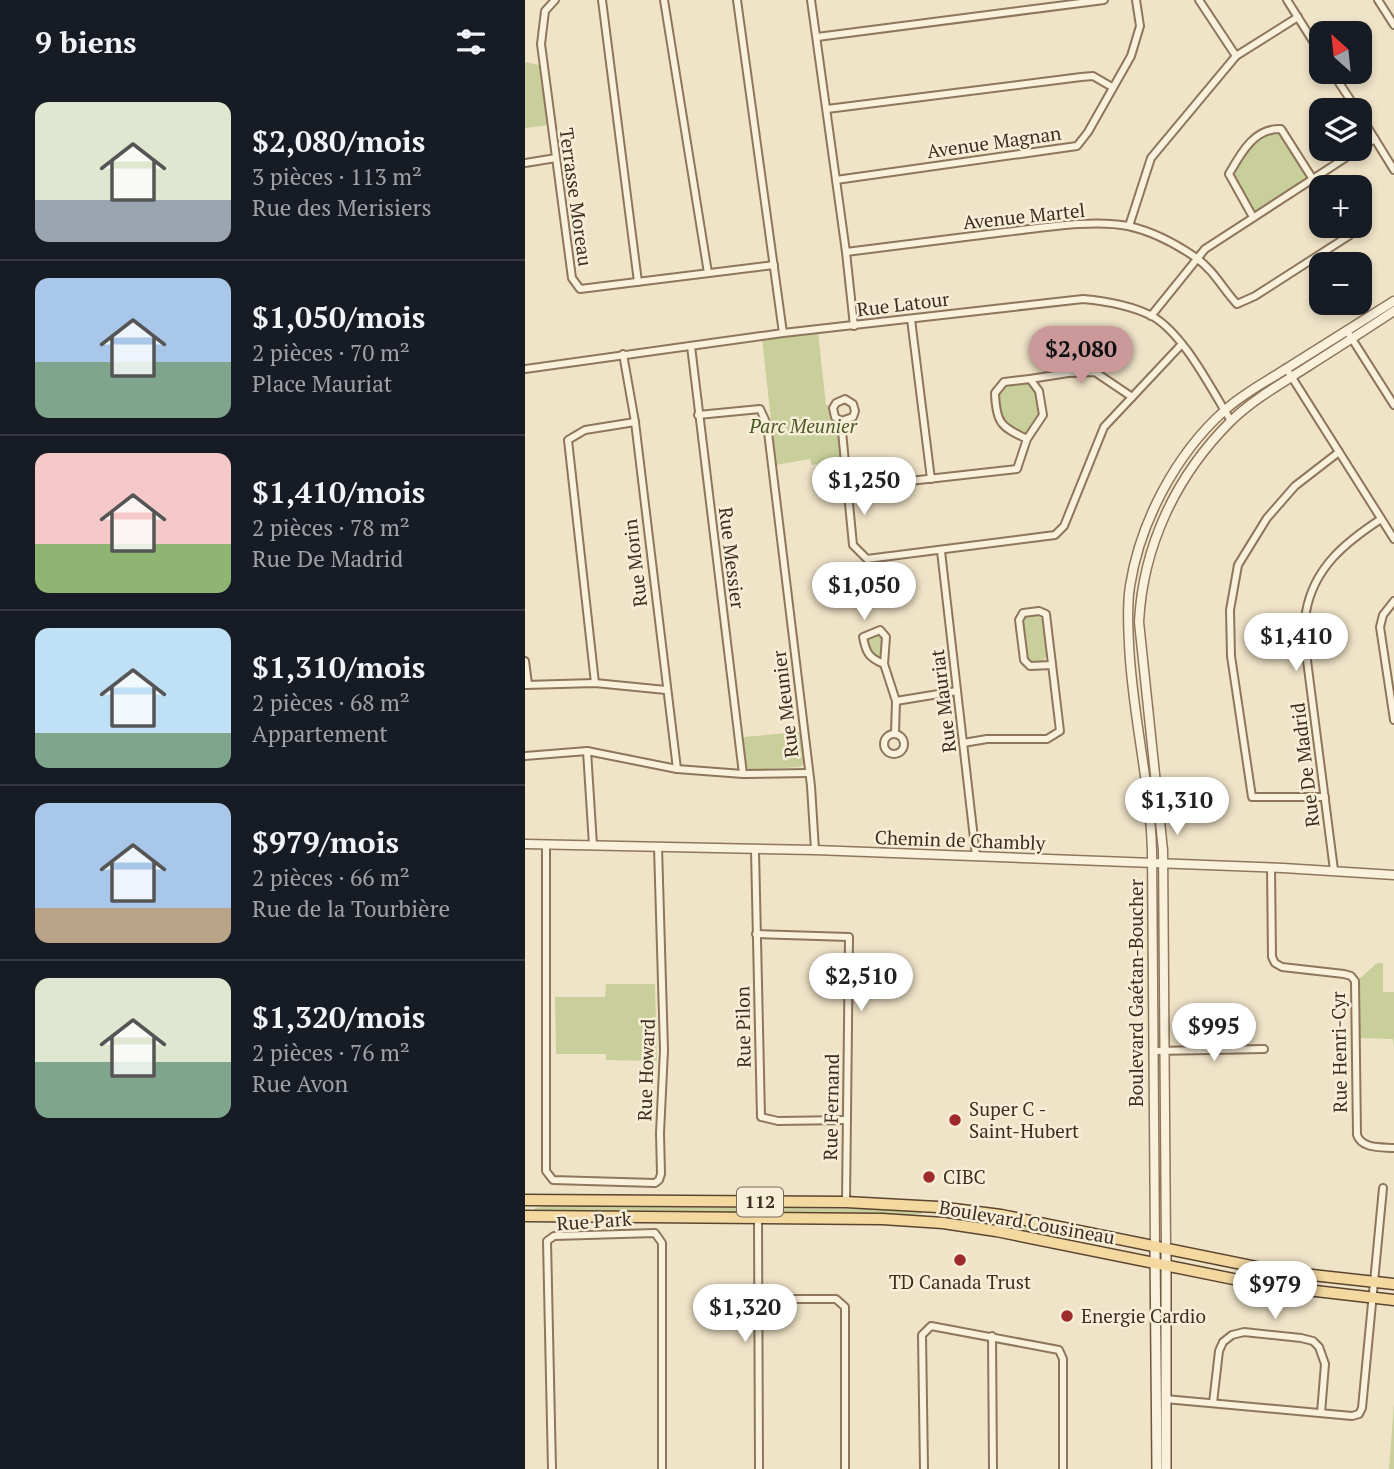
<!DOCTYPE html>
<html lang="fr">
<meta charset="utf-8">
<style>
:root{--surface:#171b24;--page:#20242c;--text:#f1f3f6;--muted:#9ea1a6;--line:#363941;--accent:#cc999b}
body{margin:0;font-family:"PT Serif",serif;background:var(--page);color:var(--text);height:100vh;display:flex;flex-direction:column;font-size:26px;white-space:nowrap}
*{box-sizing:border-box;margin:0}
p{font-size:23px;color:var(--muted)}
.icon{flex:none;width:38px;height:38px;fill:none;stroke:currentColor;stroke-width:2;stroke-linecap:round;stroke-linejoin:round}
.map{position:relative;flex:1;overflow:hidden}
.drawer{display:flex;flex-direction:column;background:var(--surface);width:525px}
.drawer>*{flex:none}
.needle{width:46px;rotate:333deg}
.buttons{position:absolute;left:784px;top:21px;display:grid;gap:14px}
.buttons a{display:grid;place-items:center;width:63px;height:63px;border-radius:14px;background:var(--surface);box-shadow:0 4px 10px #0003;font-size:35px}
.price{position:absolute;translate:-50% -60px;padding:0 16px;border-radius:24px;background:#fff;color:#222;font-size:23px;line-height:46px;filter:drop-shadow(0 2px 4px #0008)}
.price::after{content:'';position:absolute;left:50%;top:42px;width:21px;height:16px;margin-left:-10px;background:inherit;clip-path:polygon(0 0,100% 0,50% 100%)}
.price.on{background:var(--accent);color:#111}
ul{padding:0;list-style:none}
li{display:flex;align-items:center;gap:21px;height:175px;padding:0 35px}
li+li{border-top:2px solid var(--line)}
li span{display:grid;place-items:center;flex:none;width:196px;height:140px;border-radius:14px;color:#555}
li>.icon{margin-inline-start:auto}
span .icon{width:84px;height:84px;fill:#fffc;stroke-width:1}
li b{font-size:30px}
h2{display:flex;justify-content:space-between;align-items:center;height:84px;padding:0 35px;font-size:30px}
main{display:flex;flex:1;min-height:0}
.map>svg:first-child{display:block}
.green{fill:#c9cf9b}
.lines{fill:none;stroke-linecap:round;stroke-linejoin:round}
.minor-casing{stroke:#8d765c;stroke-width:10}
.tertiary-casing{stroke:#8d765c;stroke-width:11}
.secondary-casing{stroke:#6f573f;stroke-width:12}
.primary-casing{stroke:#5b4430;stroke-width:13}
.minor{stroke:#faf1dc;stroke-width:6}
.tertiary{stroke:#faf1dc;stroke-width:8}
.secondary{stroke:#faf1dc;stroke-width:9}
.primary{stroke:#f3d9a0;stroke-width:10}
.poi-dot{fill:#9e2a2b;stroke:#f7eed8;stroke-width:2.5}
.labels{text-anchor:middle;stroke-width:5;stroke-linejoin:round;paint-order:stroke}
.shield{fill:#f7eed8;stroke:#756857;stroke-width:2}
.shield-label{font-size:18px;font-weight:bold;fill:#3d2e20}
.street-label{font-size:19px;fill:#3d2e20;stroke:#f7eed8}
.park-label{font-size:19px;font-style:italic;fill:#4d5a26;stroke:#f7eed8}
.poi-label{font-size:19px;fill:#3d2e20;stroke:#f7eed8;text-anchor:start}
</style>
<main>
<section class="drawer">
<h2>9 biens<svg class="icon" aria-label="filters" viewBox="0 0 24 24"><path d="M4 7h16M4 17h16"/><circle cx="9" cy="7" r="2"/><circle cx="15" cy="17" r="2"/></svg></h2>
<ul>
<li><span style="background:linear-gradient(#dfe7d0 70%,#9aa5b1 0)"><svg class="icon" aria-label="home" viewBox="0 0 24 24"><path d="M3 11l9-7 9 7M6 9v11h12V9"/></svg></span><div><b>$2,080/mois</b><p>3 pièces · 113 m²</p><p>Rue des Merisiers</p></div></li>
<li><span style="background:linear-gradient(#a9c7e8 60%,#7fa58c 0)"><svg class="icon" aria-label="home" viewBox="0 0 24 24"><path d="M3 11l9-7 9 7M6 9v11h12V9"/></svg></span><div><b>$1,050/mois</b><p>2 pièces · 70 m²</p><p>Place Mauriat</p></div></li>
<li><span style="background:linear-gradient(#f6c9c9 65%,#8fb573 0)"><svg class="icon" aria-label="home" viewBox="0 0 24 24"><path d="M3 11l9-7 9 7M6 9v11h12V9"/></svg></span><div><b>$1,410/mois</b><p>2 pièces · 78 m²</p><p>Rue De Madrid</p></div></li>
<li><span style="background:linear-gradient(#bfe0f5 75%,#7fa58c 0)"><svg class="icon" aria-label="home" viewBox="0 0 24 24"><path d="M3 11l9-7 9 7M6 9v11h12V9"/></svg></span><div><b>$1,310/mois</b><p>2 pièces · 68 m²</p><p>Appartement</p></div></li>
<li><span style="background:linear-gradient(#a9c7e8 75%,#b9a48a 0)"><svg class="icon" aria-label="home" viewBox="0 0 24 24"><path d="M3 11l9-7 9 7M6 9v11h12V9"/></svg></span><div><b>$979/mois</b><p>2 pièces · 66 m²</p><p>Rue de la Tourbière</p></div></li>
<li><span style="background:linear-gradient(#dfe7d0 60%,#7fa58c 0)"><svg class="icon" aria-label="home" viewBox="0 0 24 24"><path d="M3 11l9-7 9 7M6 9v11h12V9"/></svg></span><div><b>$1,320/mois</b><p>2 pièces · 76 m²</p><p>Rue Avon</p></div></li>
</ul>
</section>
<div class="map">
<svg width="869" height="1469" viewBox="0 0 869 1469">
<rect width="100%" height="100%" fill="#f0e4c8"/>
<g class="green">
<path d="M0,62L19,66L25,125L0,128Z"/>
<path d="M745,129H756L787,178L728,217L704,174L721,145Z"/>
<path d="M293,332L301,405L307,406L317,461L287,465L285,459L251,465L237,339Z"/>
<path d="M505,379L514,391L518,415L502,439L478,427L470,393L479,382Z"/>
<path d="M512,615L518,620L523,654L518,661L508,662L502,657L497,624L500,617Z"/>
<path d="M355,633L359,638L358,662L346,657L340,638Z"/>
<path d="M275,732L279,764L275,767L226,770L221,767L218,737Z"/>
<path d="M852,963H858V992H869V1048L868,1039L833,1038L831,982Z"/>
<path d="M81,984H130L132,1061L81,1060V1054H31L30,997H80Z"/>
<path d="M24,1206L355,1209L397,1211V1214L385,1215L10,1211V1208Z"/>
<path d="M463,1218L550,1235L562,1238V1241L545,1240L461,1223L460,1220Z"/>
<path d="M869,1404V1469H864Z"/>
</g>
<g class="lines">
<defs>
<g id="minor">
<path d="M30,0L20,11L16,44L47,278L55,289L249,265"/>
<path d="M77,0L113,282"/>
<path d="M139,0L183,273"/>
<path d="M212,0L258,333"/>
<path d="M286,0L321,252L329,326"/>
<path d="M674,0L711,56"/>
<path d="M762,0L796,54"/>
<path d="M853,0L869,25"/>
<path d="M292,37L579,0"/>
<path d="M807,72L832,110"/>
<path d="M302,109L556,77L568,76L587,87"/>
<path d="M835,115L869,170"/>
<path d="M835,148L850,139"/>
<path d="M0,163L31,158"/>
<path d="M311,180L552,146L563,132L606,56L615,26L611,0"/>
<path d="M728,217L704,174C716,153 729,128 756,129L796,192"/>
<path d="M604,226L626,158L711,56L773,17"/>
<path d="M321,252C374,245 427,239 480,232C516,228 568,219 603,226C626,231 651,244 670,257C689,270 697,288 712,304L730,296L825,235L819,226"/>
<path d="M626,316L680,249L834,149"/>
<path d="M386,319L406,479"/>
<path d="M822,331L869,405"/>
<path d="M166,346L218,774"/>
<path d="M98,354L110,422L152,769"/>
<path d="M761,368L869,539"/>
<path d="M0,369L258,333L558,299C581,301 605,305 627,316C659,334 686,389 706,421"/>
<path d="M505,379L543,373L570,372L607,397"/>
<path d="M173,415L235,409L242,424L286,786L290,850"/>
<path d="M316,421L328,417L330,411L328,404L320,399L311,403L308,408L310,417L316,421L328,545L342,559L530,535L539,526L579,427L656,345"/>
<path d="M322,488L492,469L502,439L518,415L514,391L505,379L479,382L470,393C471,423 476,427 502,439"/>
<path d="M416,551L451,856"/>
<path d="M869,601L858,615L855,627L869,720"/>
<path d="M0,661L3,684"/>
<path d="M359,664C344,658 341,653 338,637L355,630L361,637L359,664L371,701L370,733"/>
<path d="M70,683L43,440L60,430L110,422"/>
<path d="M0,685L70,683L141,690"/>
<path d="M371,701L432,691"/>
<circle cx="369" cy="744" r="10"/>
<path d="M438,743L462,739H522L535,731L521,614L514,611L498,613L494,620L499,660L505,666L527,665"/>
<path d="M62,751L68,845"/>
<path d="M0,756L62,751L152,769L218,774L284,773"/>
<path d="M800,797H727L706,656L705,610L713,565L742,518L770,486L814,452"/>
<path d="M21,845V1171L28,1180L130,1183L134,1180L136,1174L135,1133L139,1050L133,847"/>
<path d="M230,850L236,1117L253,1121L322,1120"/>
<path d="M746,867L747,957L750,963L757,967L819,974L826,976L830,981L832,1135C837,1149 856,1147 869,1148"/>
<path d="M809,870L780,645C781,635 780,622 781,612C789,567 821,542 856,519"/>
<path d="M231,934L324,937L321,1202"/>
<path d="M629,1051L739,1049"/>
<path d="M233,1218L234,1469"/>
<path d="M234,1299H311L320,1307V1469"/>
<path d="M467,1336L468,1469"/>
<path d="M640,1399L827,1416L834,1414L837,1408L858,1188"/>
<path d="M688,1403L694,1351L698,1342L707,1335L719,1332L776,1338L788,1341L794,1347L800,1364L796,1413"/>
<path d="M27,1469L22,1241L29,1236L130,1233L137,1243V1469"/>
<path d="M399,1469L397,1335L406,1326L534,1350L538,1359V1469"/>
</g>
<g id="tertiary">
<path d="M0,844L290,850L758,868L869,875"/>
<path d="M630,1247L627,851C625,781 607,714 604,644C603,626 602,604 605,586C615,522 651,454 699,411C716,395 737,384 756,372C794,348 831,325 869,301"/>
<path d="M641,1249L638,850L614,622C618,546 651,476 705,422C726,401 754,385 779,369C809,350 839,331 869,311"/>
</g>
<g id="secondary">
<path d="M630,1247L632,1469"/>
<path d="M641,1249V1469"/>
</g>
<g id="primary">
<path d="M0,1200L321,1202L413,1207L476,1215L751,1271L869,1284"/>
<path d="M0,1216L357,1219L418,1223L471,1231L738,1285L869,1300"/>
</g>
</defs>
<use href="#minor" class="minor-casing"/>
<use href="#tertiary" class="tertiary-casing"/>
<use href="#secondary" class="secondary-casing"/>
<use href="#primary" class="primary-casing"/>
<use href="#minor" class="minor"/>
<use href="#tertiary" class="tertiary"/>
<use href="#secondary" class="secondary"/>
<use href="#primary" class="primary"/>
</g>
<g class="poi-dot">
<circle cx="430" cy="1120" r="7"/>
<circle cx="404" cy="1177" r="7"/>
<circle cx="435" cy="1260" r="7"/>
<circle cx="542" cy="1316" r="7"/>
</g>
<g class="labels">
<rect class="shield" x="212" y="1187.5" width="46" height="29" rx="5"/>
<g class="shield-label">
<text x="235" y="1208">112</text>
</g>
<g class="street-label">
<text transform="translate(469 142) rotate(-8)" y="7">Avenue Magnan</text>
<text transform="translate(51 197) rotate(82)" y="7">Terrasse Moreau</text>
<text transform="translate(499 216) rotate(-6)" y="7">Avenue Martel</text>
<text transform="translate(378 304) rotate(-7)" y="7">Rue Latour</text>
<text transform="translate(207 558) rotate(83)" y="7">Rue Messier</text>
<text transform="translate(110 563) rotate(-97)" y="7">Rue Morin</text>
<text transform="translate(418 701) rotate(-97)" y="7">Rue Mauriat</text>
<text transform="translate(260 704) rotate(-97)" y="7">Rue Meunier</text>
<text transform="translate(780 765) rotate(-97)" y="7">Rue De Madrid</text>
<text transform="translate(435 840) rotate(2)" y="7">Chemin de Chambly</text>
<text transform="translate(611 993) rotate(-90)" y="7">Boulevard Gaétan-Boucher</text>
<text transform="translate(218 1027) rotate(-91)" y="7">Rue Pilon</text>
<text transform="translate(814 1052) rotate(-91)" y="7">Rue Henri-Cyr</text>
<text transform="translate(121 1070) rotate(-88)" y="7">Rue Howard</text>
<text transform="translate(306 1107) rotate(-89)" y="7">Rue Fernand</text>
<text transform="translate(69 1221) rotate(-4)" y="7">Rue Park</text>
<text transform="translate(502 1222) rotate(10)" y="7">Boulevard Cousineau</text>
</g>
<g class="park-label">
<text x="278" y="433">Parc Meunier</text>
</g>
<g class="poi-label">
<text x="444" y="1116">Super C -<tspan x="444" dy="22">Saint-Hubert</tspan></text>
<text x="418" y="1184">CIBC</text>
<text x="435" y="1289" text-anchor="middle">TD Canada Trust</text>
<text x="556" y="1323">Energie Cardio</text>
</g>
</g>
</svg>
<div class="buttons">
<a><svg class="needle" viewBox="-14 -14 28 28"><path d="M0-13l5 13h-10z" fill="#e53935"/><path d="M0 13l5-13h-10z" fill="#9ea1a6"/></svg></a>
<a><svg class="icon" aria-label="layers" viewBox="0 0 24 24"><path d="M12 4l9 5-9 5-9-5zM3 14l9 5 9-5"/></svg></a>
<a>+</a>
<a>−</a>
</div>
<b class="price on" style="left:556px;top:386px">$2,080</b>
<b class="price" style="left:339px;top:517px">$1,250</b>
<b class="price" style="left:339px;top:622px">$1,050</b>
<b class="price" style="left:771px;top:673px">$1,410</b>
<b class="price" style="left:652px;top:837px">$1,310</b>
<b class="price" style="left:336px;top:1013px">$2,510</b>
<b class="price" style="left:689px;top:1063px">$995</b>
<b class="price" style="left:750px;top:1321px">$979</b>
<b class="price" style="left:220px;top:1344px">$1,320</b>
</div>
</main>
